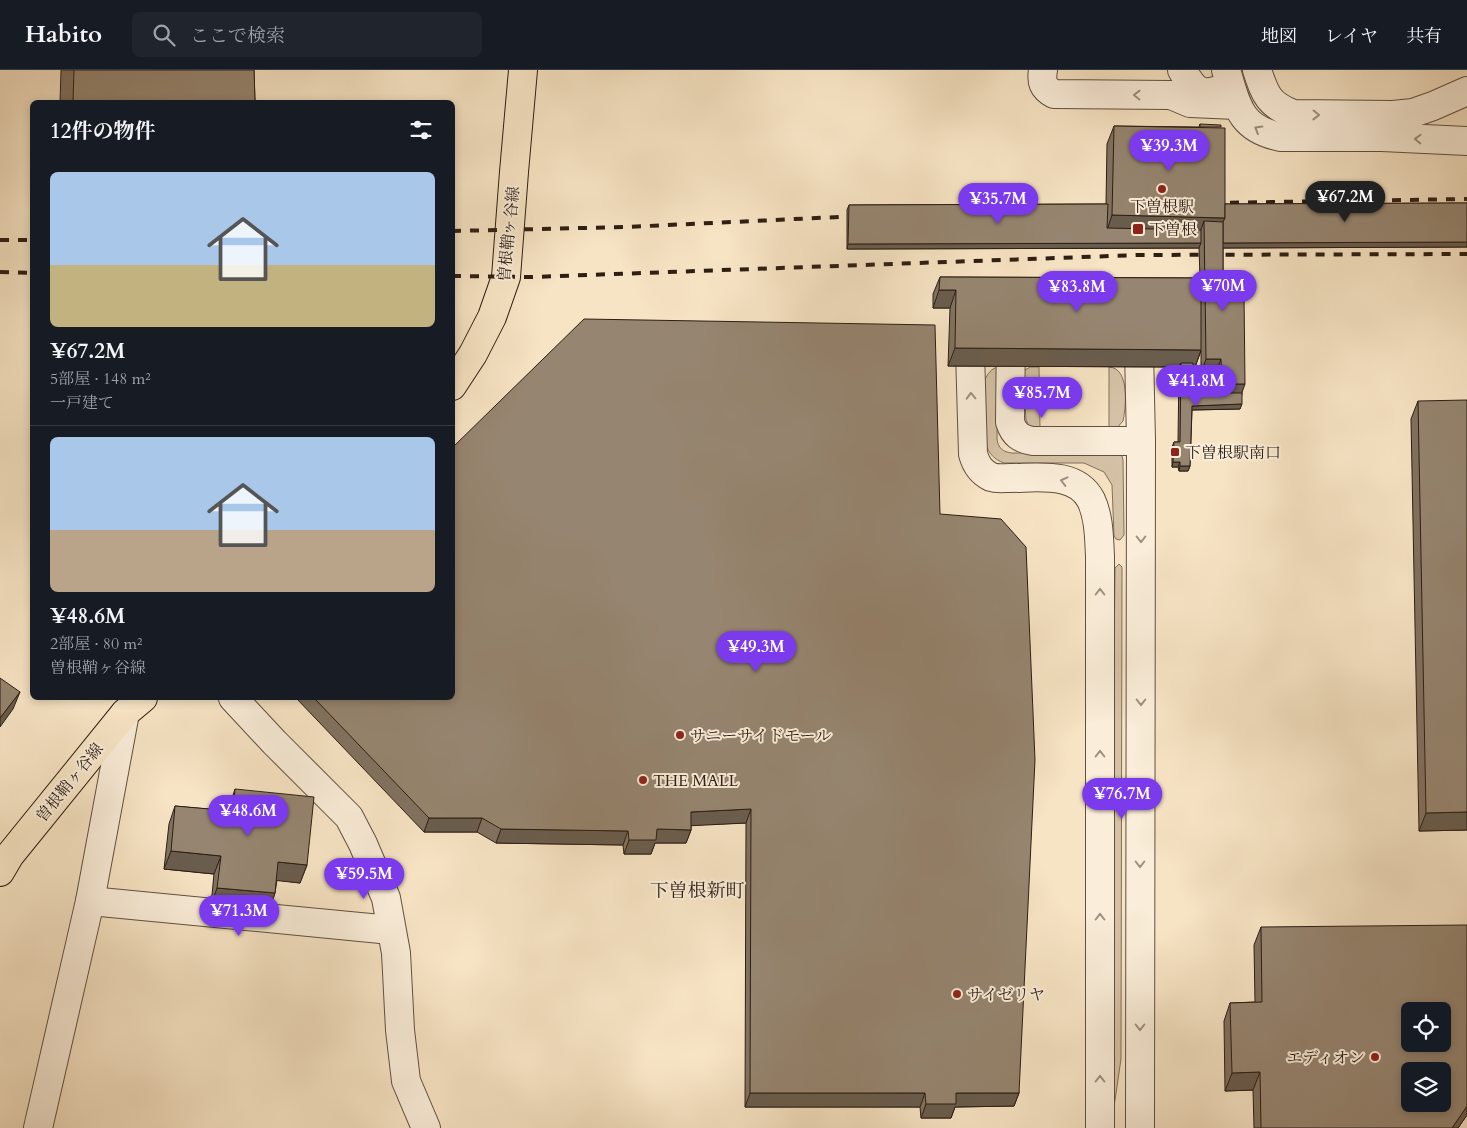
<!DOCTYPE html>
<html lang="ja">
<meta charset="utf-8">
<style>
:root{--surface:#171b24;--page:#20242c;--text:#f1f3f6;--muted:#9ea1a6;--line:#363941;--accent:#7c3aed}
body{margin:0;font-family:Cardo,"Noto Serif JP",serif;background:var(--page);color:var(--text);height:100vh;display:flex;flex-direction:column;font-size:19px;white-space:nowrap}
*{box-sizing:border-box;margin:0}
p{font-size:16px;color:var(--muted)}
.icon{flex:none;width:28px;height:28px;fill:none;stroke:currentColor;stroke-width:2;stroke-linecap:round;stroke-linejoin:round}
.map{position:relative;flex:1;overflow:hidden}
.side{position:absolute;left:30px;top:30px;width:425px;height:600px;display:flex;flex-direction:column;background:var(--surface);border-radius:8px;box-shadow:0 2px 8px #0003}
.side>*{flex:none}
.controls{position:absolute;left:1401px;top:932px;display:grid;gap:10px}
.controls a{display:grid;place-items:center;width:50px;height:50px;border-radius:8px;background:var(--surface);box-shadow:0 2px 8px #0003;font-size:25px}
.price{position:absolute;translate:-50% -42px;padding:0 11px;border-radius:18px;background:var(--accent);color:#fff;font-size:16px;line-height:32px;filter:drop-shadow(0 1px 2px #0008)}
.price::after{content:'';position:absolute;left:50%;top:30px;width:15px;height:11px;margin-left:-8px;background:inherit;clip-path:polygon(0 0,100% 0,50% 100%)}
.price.selected{background:#222;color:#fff}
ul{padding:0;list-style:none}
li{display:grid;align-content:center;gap:10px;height:265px;padding:0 20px}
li+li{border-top:1px solid var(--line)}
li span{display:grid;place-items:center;height:155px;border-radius:8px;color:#555}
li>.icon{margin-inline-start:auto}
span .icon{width:90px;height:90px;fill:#fffc;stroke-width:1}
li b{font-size:21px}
h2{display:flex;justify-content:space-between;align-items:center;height:60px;padding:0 20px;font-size:21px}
header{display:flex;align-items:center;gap:30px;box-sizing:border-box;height:70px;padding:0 25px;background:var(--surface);border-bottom:1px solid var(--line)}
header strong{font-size:24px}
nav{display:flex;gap:28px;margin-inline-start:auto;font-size:18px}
.search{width:350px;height:45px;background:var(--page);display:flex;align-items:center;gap:12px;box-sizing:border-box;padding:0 18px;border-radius:8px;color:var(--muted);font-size:19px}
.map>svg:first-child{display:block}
.green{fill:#d5c2a6;stroke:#81705d}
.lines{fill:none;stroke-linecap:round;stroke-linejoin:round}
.minor-casing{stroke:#605040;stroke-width:30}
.major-casing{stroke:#2d1e14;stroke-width:30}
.minor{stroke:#faedd9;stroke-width:28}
.major{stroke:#f7e4c4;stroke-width:28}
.rail{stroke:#2d1e14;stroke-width:4;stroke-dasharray:9 9;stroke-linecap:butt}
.wall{fill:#817260;stroke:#2d1e14;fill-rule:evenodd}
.shaded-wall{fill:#695d4e;stroke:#2d1e14}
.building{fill:#968570;stroke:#2d1e14;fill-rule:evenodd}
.oneway{stroke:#9e9080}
.poi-dot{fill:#8f2418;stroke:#faedd9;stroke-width:2}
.labels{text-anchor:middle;stroke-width:4;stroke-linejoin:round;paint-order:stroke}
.poi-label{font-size:16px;fill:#2d1e14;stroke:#faedd9;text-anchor:start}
.street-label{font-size:16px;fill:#2d1e14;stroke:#faedd9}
.quarter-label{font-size:19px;fill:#2d1e14;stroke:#faedd9}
</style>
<header>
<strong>Habito</strong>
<div class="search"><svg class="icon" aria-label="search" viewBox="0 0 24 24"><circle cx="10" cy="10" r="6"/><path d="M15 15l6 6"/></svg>ここで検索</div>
<nav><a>地図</a><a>レイヤ</a><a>共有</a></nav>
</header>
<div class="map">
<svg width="1467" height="1058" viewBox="0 0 1467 1058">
<rect width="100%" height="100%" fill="#f7e4c4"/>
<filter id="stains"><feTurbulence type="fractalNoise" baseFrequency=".004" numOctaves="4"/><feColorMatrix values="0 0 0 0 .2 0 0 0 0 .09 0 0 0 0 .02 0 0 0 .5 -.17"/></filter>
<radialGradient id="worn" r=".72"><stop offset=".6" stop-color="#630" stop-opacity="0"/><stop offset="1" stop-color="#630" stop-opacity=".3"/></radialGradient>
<g class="green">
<path d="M998,297L997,369C998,378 1003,382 1012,383L1118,384L1122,386L1123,390L1124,465L1120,470L1116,469L1114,466L1112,415L1104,402L1084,393H1004C995,390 988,383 986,374C986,361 982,320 985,310C987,304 992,298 998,297Z"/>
<path d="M1030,297H1039L1040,358H1109V297C1130,298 1126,337 1123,351L1116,359L1030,358L1026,350L1023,306L1025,300Z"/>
<path d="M1119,494L1122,497L1121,989L1113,1044L1109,1058L1115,498Z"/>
</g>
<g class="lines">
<defs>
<g id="minor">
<path d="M1043,0C1041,12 1043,18 1054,24L1171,25L1190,33L1237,35"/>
<path d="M1182,0C1194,19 1198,27 1222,19"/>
<path d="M1226,0C1237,36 1240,59 1281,67H1382L1467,71"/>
<path d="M1257,0C1265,24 1268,34 1293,44L1393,45L1413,43L1433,36L1467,21"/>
<path d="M1011,261L1010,352C1014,365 1021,369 1033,371H1141"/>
<path d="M983,264L973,273L970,282L973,384C976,395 981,402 991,407C997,409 1004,408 1010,408C1037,408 1076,401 1091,430C1099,447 1099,467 1100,486V1058"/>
<path d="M1127,264L1133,269L1139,281L1141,371L1140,1058"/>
<path d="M233,628L274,672L349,747L363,774L386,828L396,883L400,960L406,1011L426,1058"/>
<path d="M90,831L391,860"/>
<path d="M38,1058L90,831L125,643"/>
</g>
<g id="major">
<path d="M452,316L473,284L492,247L506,207L514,102L523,0"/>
<path d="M0,802L10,785L125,643L143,628"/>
</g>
</defs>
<use href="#minor" class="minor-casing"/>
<use href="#major" class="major-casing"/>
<use href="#minor" class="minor"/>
<use href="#major" class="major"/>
<g class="rail">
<path d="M1212,133L1467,129"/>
<path d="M452,161L626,157L860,146"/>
<path d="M0,170H32"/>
<path d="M0,202L32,203"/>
<path d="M452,206L532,207L1139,185L1467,184"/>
</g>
</g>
<g class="wall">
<path d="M61,0H254L255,32H60Z"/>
<path d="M1200,54L1225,134L1467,133V177L1223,178V226L1242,323L1240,339L1192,340L1190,396L1188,401H1179L1178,397H1172V377L1174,372H1178L1179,297L948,296L950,238H933V224L940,207L1200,208L1199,178L847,179V140L849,135L1106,134L1107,74L1114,56L1199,57ZM1201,281V298L1193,299V297H1195ZM1213,303H1216L1217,323H1192V315H1211Z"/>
<path d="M1418,331L1467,760L1419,761L1411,349Z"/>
<path d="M940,444L1019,1023L1014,1036L955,1037L951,1048H921L920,1037H745L746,753L691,755V760L686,773H655L651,784H624L623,775L496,773L477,762H424L296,628H452Z"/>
<path d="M235,719L307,795L300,813L277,810L275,823L269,841L211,835L214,804L164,799L169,754L175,736L228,741L229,737Z"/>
<path d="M1261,857L1467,1045L1458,1058H1254L1253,1020L1225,1021L1224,951L1230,933L1255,932L1254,875Z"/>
</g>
<g class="shaded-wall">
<path d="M1112,145L1225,148L1218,166L1204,151L1199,165L1106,163Z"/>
<path d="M1467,172V177L1218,178L1220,173Z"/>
<path d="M1201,173L1199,178L847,179L848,174Z"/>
<path d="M939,220H956L950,238H933Z"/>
<path d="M955,278L1201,280L1195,297H1181V293L1179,297L948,296Z"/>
<path d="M1206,289H1221L1216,303H1201Z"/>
<path d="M1192,310H1213L1211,315H1191Z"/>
<path d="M1222,314H1245L1240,328H1217Z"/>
<path d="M1242,334L1240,339L1190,340L1192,336Z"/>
<path d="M1173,392H1180L1178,397H1172Z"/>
<path d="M1180,396H1190L1188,401H1179Z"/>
<path d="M20,622L13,639L0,657V648Z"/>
<path d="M751,739L746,753L686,756L691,742Z"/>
<path d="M1467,742V760L1419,761L1426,743Z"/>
<path d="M429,748H482L477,762H424Z"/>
<path d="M501,759L628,761L623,775L496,773Z"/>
<path d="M657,759L691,760L686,773H655L651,784H624L629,770Z"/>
<path d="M171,781L221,786L214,804L164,799Z"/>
<path d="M278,792L307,795L300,813L272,810Z"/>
<path d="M217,818L275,823L269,841L211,835Z"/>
<path d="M1260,1002L1253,1020L1225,1021L1232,1003Z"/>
<path d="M750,1023H925L920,1037H745Z"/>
<path d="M956,1023H1019L1014,1036L955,1037L951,1048H921L926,1034Z"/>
<path d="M1467,1036V1045L1458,1058H1452Z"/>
</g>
<g class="building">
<path d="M74,0H254L255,32H73Z"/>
<path d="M1200,54L1221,55V57H1200Z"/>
<path d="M1114,56L1225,58V148L1112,145Z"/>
<path d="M1467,133V172L1223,173V152L1225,148V134Z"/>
<path d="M1108,134L1107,158L1201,160V173L848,174L849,135Z"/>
<path d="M1204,151L1223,152V226L1244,225L1245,314H1222L1221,289H1206Z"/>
<path d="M940,207L1201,208V280L955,278L956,220H939Z"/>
<path d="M584,249L935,255L940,444L1001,449L1026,477L1035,690L1019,1023H956V1034H926L925,1023H750L751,739L691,742V760L657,759L656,770H629L628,761L501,759L482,748H429L314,628H452V378Z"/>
<path d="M1181,293H1193V299L1213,298V310H1192V323H1242V334L1192,336L1190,396H1180V392H1173L1174,372H1180Z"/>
<path d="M1467,330V742L1426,743L1418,331Z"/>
<path d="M0,608L20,622L0,648Z"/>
<path d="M235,719L314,727L307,795L278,792L275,823L217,818L221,786L171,781L175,736L233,741Z"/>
<path d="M1467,855V1036L1452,1058H1261L1260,1002L1232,1003L1230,933L1262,932L1261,857ZM1410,941H1442V974H1410ZM1410,1001H1442V1034H1410Z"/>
</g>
<defs><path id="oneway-chevron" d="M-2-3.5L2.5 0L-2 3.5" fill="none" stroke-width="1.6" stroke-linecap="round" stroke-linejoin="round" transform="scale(1.25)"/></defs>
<g class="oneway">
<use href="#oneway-chevron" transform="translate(1137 25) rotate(-179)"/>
<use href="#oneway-chevron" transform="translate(1316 45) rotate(1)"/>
<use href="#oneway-chevron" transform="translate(1258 59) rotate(-149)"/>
<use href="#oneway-chevron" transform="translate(1418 69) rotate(-178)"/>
<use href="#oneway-chevron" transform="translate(971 326) rotate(-92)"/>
<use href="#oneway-chevron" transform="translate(1064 411) rotate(-166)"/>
<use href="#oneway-chevron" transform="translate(1141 469) rotate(90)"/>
<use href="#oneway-chevron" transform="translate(1100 522) rotate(-90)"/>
<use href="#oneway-chevron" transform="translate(1141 632) rotate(90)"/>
<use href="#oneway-chevron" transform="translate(1100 684) rotate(-90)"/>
<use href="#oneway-chevron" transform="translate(1140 794) rotate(90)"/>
<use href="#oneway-chevron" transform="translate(1100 847) rotate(-90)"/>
<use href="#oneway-chevron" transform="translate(1140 957) rotate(90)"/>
<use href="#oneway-chevron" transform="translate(1100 1009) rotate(-90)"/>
</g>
<g class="poi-dot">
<circle cx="1162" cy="119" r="5"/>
<rect x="1132" y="153" width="12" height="12" rx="2.5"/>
<rect x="1170" y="377" width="10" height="10" rx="2.5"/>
<circle cx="680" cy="665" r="5"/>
<circle cx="643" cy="710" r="5"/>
<circle cx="957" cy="924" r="5"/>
<circle cx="1375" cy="987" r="5"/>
</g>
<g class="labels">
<g class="poi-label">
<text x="1162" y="142" text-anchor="middle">下曽根駅</text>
<text x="1149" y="165">下曽根</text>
<text x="1185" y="388">下曽根駅南口</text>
<text x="690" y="671">サニーサイドモール</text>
<text x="653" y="716">THE MALL</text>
<text x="967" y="930">サイゼリヤ</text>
<text x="1365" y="993" text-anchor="end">エディオン</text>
</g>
<g class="street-label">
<text transform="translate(508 164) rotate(-84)" y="6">曽根鞘ヶ谷線</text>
<text transform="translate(69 712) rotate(-51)" y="6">曽根鞘ヶ谷線</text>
</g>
<g class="quarter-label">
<text x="697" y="827">下曽根新町</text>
</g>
</g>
<rect width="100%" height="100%" filter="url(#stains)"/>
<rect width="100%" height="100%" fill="url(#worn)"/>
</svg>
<div class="controls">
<a><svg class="icon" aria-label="locate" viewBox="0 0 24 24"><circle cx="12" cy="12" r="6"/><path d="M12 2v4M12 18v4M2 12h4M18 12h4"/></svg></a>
<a><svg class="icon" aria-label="layers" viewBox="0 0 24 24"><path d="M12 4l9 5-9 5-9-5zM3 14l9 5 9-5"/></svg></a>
</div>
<b class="price" style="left:1169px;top:102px">¥39.3M</b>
<b class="price selected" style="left:1345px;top:153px">¥67.2M</b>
<b class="price" style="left:998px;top:155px">¥35.7M</b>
<b class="price" style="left:1223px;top:242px">¥70M</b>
<b class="price" style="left:1077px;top:243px">¥83.8M</b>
<b class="price" style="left:1196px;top:337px">¥41.8M</b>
<b class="price" style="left:1042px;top:349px">¥85.7M</b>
<b class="price" style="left:756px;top:603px">¥49.3M</b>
<b class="price" style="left:1122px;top:750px">¥76.7M</b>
<b class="price" style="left:248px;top:767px">¥48.6M</b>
<b class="price" style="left:364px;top:830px">¥59.5M</b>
<b class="price" style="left:239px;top:867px">¥71.3M</b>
<section class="side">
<h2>12件の物件<svg class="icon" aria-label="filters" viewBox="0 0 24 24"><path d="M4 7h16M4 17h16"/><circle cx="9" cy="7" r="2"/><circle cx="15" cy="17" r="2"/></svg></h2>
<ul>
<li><span style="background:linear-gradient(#a9c7e8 60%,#c2b280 0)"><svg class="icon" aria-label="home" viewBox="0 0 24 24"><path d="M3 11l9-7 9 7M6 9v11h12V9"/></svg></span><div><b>¥67.2M</b><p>5部屋 · 148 m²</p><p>一戸建て</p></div></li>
<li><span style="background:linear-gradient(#a9c7e8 60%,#b9a48a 0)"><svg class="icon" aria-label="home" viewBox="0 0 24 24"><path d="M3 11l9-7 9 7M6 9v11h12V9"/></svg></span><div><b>¥48.6M</b><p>2部屋 · 80 m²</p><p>曽根鞘ヶ谷線</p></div></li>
</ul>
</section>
</div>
